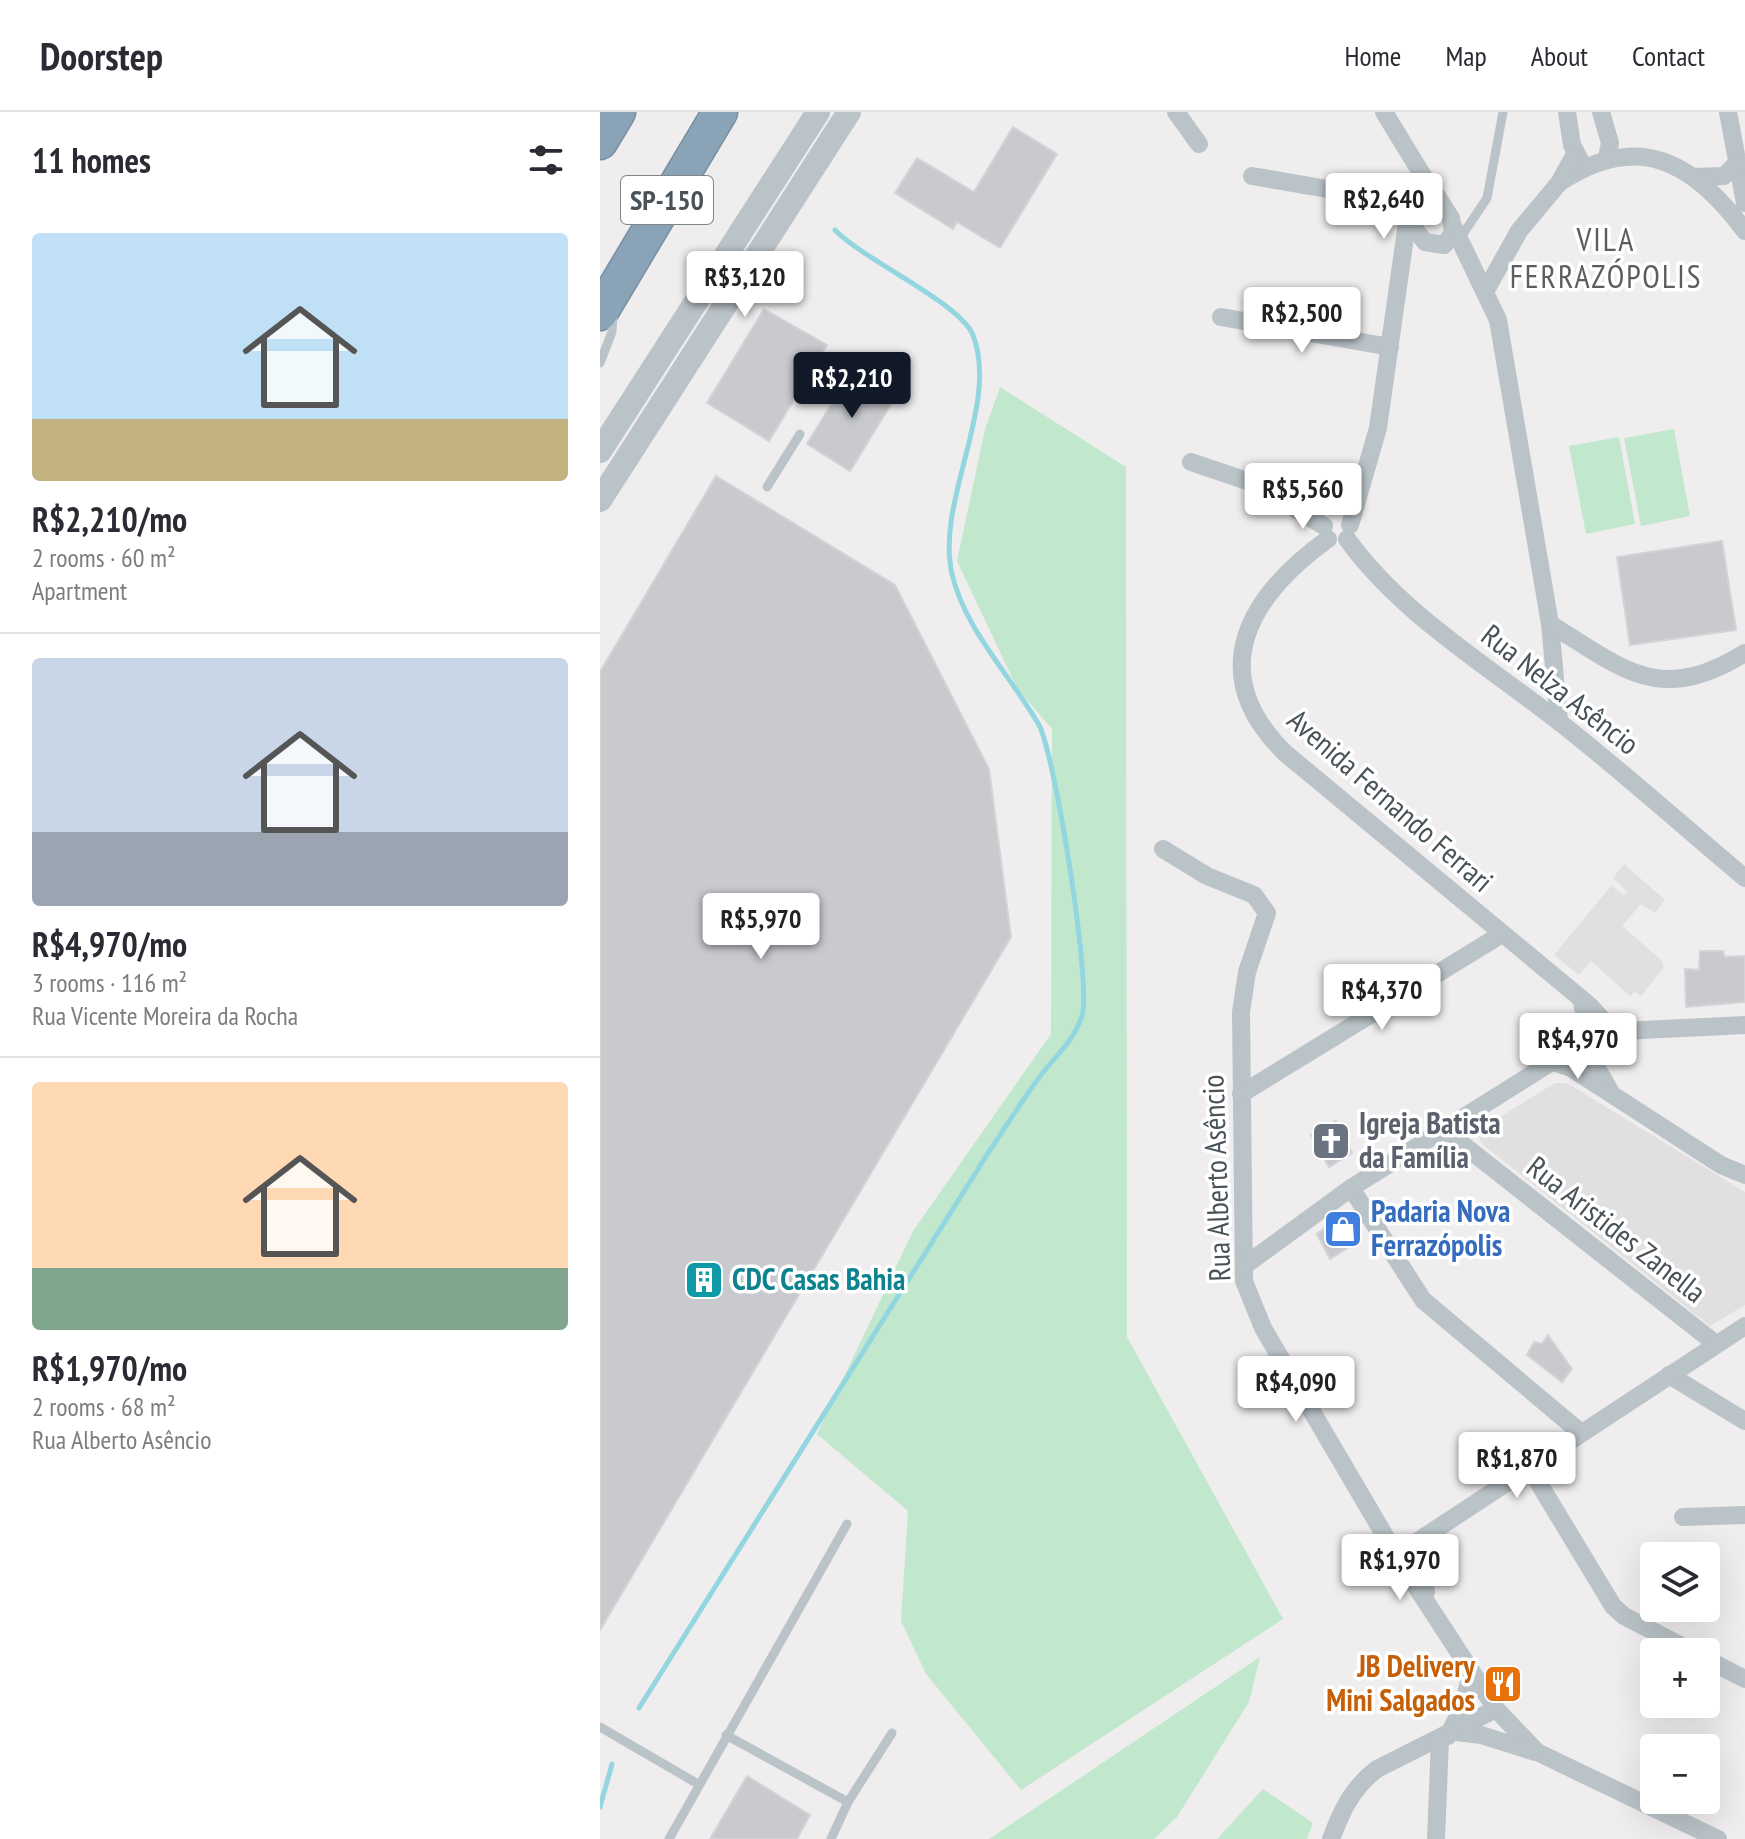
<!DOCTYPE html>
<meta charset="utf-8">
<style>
:root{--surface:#fff;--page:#f7f7f7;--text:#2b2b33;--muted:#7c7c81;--line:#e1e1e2;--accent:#111827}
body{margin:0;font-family:"PT Sans Narrow",sans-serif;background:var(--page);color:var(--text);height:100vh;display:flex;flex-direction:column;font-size:30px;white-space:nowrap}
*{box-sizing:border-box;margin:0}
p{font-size:26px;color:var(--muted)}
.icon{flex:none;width:44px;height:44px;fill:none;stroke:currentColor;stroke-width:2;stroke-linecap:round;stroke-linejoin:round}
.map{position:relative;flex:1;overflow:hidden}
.drawer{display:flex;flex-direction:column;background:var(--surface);width:600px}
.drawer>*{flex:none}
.buttons{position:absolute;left:1040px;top:1430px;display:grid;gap:16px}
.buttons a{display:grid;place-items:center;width:80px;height:80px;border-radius:8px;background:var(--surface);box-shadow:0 8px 32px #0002;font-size:40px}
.price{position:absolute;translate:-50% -68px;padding:0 18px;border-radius:8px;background:#fff;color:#222;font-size:26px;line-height:52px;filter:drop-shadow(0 2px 4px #0008)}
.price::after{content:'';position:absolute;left:50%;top:48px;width:24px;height:18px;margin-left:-12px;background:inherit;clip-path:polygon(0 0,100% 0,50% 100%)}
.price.current{background:var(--accent);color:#fff}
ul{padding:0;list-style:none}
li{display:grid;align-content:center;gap:16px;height:424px;padding:0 32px}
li+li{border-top:2px solid var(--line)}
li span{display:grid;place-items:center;height:248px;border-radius:8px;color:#555}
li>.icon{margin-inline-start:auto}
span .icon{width:144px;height:144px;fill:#fffc;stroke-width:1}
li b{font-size:34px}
h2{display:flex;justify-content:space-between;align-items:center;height:96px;padding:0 32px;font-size:34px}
header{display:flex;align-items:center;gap:48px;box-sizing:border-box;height:112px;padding:0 40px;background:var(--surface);border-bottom:2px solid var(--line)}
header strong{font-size:38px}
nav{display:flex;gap:44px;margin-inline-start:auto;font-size:28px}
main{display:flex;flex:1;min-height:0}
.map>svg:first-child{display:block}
.education{fill:#e1dfdf}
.green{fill:#c1e8cd}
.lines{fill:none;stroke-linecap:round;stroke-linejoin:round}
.stream{stroke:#93d6e0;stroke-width:5}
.building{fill:#c8cace;stroke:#d2d4d8;stroke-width:2}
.motorway-casing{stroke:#768fa2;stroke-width:37}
.service{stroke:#bac3c8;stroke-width:9}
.minor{stroke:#bac3c8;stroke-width:18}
.tertiary{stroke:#bac3c8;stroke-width:24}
.motorway{stroke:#8ba3b6;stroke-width:34}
.labels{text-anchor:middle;stroke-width:7;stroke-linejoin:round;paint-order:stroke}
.shield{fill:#fff;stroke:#7f868a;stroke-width:2}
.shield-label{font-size:28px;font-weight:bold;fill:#485258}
.street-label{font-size:30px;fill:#485258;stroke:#fff}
.worship-label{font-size:30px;font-weight:bold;fill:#5b616d;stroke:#fff;text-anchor:start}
.shop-label{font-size:30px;font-weight:bold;fill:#366cbe;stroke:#fff;text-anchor:start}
.culture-label{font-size:30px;font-weight:bold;fill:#0d838f;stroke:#fff;text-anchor:start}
.food-label{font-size:30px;font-weight:bold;fill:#c56008;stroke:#fff;text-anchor:end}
.neighbourhood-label{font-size:32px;letter-spacing:2px;fill:#5b5e61;stroke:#fff}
</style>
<header>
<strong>Doorstep</strong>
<nav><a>Home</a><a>Map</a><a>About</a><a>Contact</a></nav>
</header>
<main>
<section class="drawer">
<h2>11 homes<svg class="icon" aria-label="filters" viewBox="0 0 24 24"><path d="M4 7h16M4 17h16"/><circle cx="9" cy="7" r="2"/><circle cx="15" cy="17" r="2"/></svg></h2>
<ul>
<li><span style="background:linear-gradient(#bfe0f5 75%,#c2b280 0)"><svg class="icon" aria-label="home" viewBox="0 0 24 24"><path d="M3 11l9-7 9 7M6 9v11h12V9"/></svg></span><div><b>R$2,210/mo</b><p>2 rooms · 60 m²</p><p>Apartment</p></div></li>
<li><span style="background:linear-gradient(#c9d6e8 70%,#9aa5b1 0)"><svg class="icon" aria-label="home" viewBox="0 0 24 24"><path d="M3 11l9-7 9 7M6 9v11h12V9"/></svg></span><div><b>R$4,970/mo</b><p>3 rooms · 116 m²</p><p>Rua Vicente Moreira da Rocha</p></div></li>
<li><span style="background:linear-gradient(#ffd9b3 75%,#7fa58c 0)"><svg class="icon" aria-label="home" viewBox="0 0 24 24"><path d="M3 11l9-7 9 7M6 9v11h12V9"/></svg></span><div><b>R$1,970/mo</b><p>2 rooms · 68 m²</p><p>Rua Alberto Asêncio</p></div></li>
</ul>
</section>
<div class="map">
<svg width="1145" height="1727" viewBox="0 0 1145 1727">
<rect width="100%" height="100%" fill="#f0edee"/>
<g class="education">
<path d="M1024,752L1065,788L1055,801L1041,792L1022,814L1061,848L1064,855L1041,884L1035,880L1030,884L991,849L979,863L954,843L1011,774L1024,783L1027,779L1013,766Z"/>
<path d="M955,971H967L1145,1080V1193L1110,1214L881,1031L879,1025L882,1016Z"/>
</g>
<g class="green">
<path d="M400,275L526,355L527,1225L683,1507L421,1678L326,1562L301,1509L308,1399L217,1322L313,1119L451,922L452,617L417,576L357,449L385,317Z"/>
<path d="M1074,317L1090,404L1041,414L1024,326Z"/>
<path d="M1019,325L1035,412L986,422L969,334Z"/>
<path d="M660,1545L649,1590L577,1705L554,1727H389Z"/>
<path d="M663,1677L713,1711L707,1727H617Z"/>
</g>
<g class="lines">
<g class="stream">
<path d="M39,1596L390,1038C407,1013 423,987 441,963C456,944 474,928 482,904C492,874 455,643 439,613C411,564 365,518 352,462C335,390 400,293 373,223C359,190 265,149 235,118"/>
<path d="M0,1695L12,1652"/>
</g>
</g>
<g class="building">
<path d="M413,15L457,42L400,136L357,110L353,117L295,81L317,46L374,80Z"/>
<path d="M164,197L227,233L169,329L107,291Z"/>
<path d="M253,257L296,284L250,359L207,332Z"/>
<path d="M116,364L295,473L389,657L411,825L0,1518V560Z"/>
<path d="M1122,429L1136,518L1030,533L1017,445Z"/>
<path d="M1100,839H1123L1125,845L1145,844V890L1086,895L1085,857L1099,858Z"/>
<path d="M736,1009L752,1041L729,1055L711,1023Z"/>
<path d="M734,1108L748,1111L757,1130L730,1147L717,1122Z"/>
<path d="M948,1223L972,1257L962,1270L927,1243L934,1230L942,1232Z"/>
<path d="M147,1664L210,1703L197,1727H110Z"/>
</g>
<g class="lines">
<defs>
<g id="motorway">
<path d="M0,30L18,0"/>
<path d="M0,201L120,0"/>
</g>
</defs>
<use href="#motorway" class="motorway-casing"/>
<g class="service">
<path d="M859,128L887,86L903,0"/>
<path d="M0,251L12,220L13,201"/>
<path d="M167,375L200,322"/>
<path d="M0,1615L98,1672"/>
<path d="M126,1623L248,1690"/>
<path d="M69,1727L247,1412"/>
<path d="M231,1727L248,1690L292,1621"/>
</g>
<g class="minor">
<path d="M576,0L599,32"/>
<path d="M784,0L834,82"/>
<path d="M967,0L972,33L981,50"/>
<path d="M1001,0L1010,31L1007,46"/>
<path d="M1128,0L1145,91"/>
<path d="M652,64L809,91"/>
<path d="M1094,65L1124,64L1137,51"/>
<path d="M959,71C1037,19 1092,48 1145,119"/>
<path d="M820,81L837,84L851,106L853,121L844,133L825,130L810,111L808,94Z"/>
<path d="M854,116L898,208L950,512L959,610"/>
<path d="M886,178L919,119L959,71L975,42"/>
<path d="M621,205L790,235"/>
<path d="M591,350L653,371L724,414"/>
<path d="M750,413L778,316L808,104"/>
<path d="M728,427C649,484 603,560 685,641L990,894L1014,920"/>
<path d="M747,427C801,502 887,553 958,609C1022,659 1083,714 1145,766"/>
<path d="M950,512C1026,559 1060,593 1145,541"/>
<path d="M563,737L607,764L654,783L667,801L647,860L641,900L644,1169L663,1216L802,1453L896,1597L937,1640L1118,1727"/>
<path d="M982,889L991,946L1009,977"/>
<path d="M951,949L971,956L1121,1053L1145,1063"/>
<path d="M641,982L902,822"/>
<path d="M843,1017L1116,1232"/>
<path d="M751,1076L823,1188L980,1320"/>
<path d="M644,1154L751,1076L974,936L1022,919L1145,913"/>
<path d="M1069,1263L1145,1309"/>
<path d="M929,1355L1013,1494L1024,1504L1093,1540"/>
<path d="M1083,1405L1145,1403"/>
<path d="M802,1453L805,1441L815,1431L1145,1214"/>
<path d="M826,1480L819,1453L829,1422"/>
<path d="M1106,1547L1145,1567"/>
<path d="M857,1620L881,1623L935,1640"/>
<path d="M848,1624L863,1594L871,1562"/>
<path d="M731,1727C742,1698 752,1676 777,1657L896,1597"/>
<path d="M836,1727L840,1628"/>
</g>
<g class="tertiary">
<path d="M0,339L218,0"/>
<path d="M0,388L249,0"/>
</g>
<use href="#motorway" class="motorway"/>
</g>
<defs>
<symbol id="church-square" viewBox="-11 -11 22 22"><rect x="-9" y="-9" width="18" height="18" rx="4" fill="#6b7280" stroke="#fff"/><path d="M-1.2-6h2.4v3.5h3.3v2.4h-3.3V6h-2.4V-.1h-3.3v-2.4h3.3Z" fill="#fff"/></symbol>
<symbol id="shop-square" viewBox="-11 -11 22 22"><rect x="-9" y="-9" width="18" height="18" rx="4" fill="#3f7fe0" stroke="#fff"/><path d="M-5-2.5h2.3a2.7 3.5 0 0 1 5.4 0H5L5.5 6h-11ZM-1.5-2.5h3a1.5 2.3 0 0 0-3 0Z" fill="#fff"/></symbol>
<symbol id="building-square" viewBox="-11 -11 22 22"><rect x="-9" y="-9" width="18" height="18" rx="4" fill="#0f9aa8" stroke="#fff"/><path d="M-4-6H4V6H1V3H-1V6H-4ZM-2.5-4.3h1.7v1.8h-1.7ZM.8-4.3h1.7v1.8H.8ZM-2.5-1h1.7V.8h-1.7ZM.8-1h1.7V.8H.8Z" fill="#fff"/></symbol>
<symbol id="restaurant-square" viewBox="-11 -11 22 22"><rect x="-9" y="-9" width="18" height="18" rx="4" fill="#e8710a" stroke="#fff"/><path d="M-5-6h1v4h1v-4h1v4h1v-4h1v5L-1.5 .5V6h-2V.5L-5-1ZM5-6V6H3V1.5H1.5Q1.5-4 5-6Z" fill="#fff"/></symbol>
</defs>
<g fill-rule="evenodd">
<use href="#church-square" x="709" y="1007" width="44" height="44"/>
<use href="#shop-square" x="721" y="1095" width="44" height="44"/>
<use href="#building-square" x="82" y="1146" width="44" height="44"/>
<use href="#restaurant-square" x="881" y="1550" width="44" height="44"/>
</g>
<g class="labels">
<rect class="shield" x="21" y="64" width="92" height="48" rx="6"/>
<g class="shield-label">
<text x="67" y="98">SP-150</text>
</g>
<g class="street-label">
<text transform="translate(960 578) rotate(38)" y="10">Rua Nelza Asêncio</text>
<text transform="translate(790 689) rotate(41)" y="10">Avenida Fernando Ferrari</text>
<text transform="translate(617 1066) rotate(-92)" y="10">Rua Alberto Asêncio</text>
<text transform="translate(1016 1118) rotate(38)" y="10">Rua Aristides Zanella</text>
</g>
<g class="worship-label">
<text x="759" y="1022">Igreja Batista<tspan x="759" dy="34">da Família</tspan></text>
</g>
<g class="shop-label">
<text x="771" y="1110">Padaria Nova<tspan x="771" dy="34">Ferrazópolis</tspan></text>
</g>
<g class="culture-label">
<text x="132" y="1178">CDC Casas Bahia</text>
</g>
<g class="food-label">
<text x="875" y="1565">JB Delivery<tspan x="875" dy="34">Mini Salgados</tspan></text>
</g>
<g class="neighbourhood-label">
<text x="1006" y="139">VILA<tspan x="1006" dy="37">FERRAZÓPOLIS</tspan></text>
</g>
</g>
</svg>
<div class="buttons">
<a><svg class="icon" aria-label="layers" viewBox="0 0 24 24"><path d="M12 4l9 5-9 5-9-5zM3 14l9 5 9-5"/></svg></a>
<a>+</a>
<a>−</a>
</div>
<b class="price" style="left:784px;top:129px">R$2,640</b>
<b class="price" style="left:145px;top:207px">R$3,120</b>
<b class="price" style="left:702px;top:243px">R$2,500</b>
<b class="price current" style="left:252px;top:308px">R$2,210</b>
<b class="price" style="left:703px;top:419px">R$5,560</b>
<b class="price" style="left:161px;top:849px">R$5,970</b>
<b class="price" style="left:782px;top:920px">R$4,370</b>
<b class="price" style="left:978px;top:969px">R$4,970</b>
<b class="price" style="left:696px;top:1312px">R$4,090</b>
<b class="price" style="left:917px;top:1388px">R$1,870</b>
<b class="price" style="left:800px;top:1490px">R$1,970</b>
</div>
</main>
